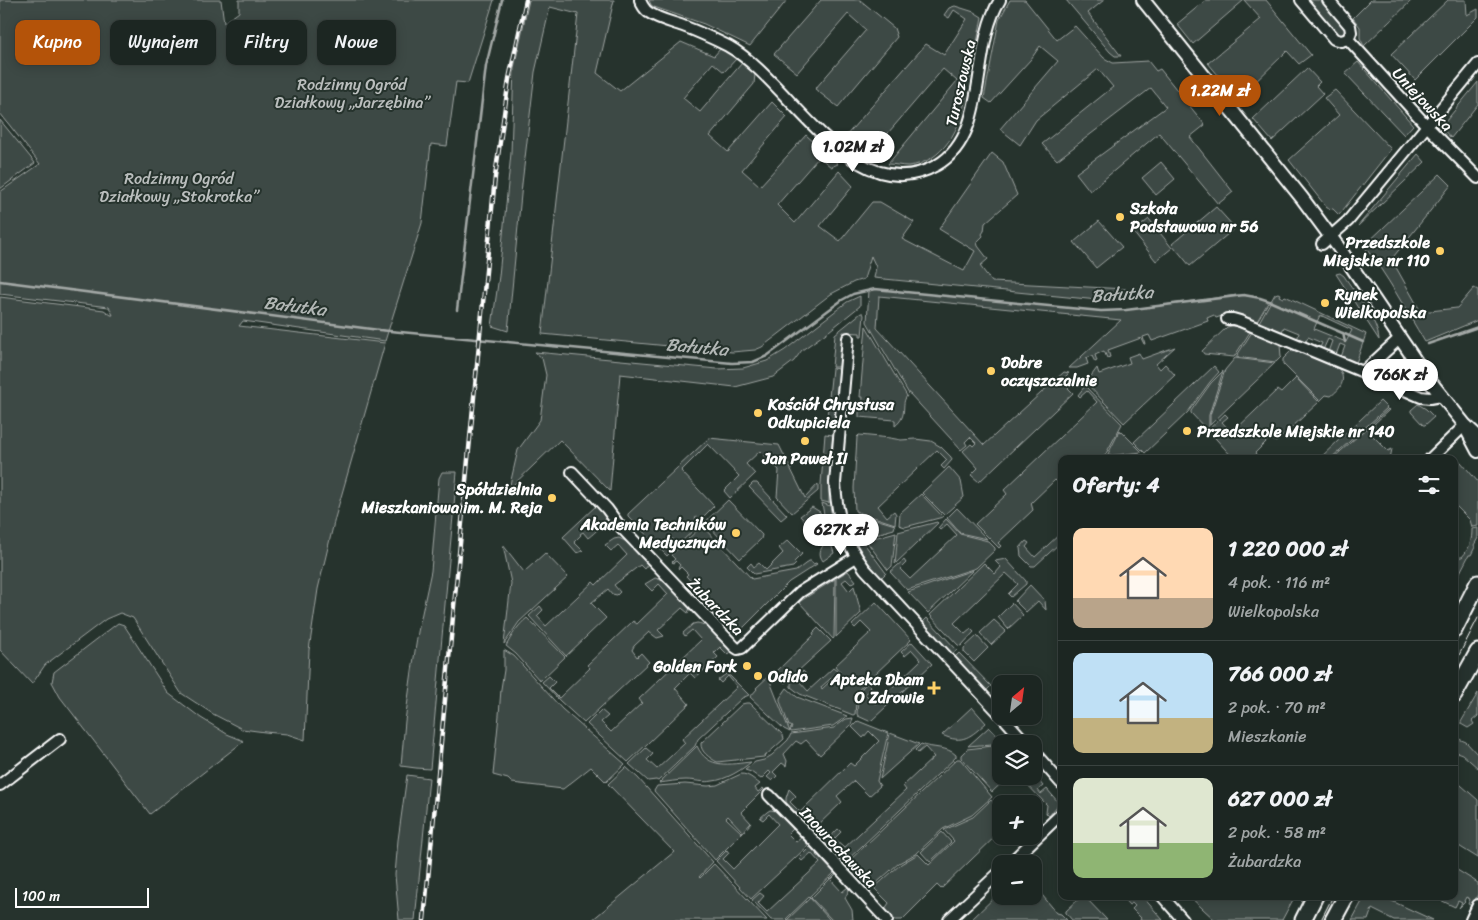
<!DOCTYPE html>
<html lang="pl">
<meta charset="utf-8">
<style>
:root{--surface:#1c2622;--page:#252e2a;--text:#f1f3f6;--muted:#a0a5a5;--line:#3a4340;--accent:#b45309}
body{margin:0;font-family:Sriracha,sans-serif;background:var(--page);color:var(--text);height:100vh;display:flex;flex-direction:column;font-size:19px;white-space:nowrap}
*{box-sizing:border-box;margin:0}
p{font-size:16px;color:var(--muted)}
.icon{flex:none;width:28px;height:28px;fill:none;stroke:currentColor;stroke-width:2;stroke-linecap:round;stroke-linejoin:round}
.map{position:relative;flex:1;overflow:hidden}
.details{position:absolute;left:1058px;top:455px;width:400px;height:445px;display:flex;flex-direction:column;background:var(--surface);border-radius:10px;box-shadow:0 2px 12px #0003,0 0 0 1px var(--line)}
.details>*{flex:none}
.banner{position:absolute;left:15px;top:20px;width:475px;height:45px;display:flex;gap:10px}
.needle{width:32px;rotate:29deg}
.fabs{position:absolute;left:992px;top:675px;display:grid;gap:10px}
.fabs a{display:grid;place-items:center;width:50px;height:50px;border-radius:10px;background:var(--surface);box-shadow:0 2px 12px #0003,0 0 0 1px var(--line);font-size:25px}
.scale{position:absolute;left:15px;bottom:12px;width:134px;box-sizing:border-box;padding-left:5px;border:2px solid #fff;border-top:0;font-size:14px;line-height:18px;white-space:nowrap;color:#fff;-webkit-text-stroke:4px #26332d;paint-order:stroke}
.price{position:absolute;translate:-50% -42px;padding:0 11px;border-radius:18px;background:#fff;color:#222;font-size:16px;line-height:32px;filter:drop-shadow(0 1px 2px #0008)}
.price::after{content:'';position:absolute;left:50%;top:30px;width:15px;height:11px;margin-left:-8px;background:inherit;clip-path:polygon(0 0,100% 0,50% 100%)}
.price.on{background:var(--accent);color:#fff}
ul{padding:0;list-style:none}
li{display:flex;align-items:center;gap:15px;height:125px;padding:0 15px}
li+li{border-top:1px solid var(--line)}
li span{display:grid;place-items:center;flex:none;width:140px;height:100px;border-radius:10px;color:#555}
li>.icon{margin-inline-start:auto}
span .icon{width:60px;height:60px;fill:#fffc;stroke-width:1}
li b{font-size:21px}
h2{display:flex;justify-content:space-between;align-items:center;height:60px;padding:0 15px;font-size:21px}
.chip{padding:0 18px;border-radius:10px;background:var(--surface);box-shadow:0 2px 12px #0003,0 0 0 1px var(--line);font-size:18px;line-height:45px}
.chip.on{background:var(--accent);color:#fff}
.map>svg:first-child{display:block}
.green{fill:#3e4944;stroke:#9ea4a2;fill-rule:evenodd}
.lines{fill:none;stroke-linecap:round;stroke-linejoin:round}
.stream{stroke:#a4a9a7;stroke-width:2.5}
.minor-casing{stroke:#fff;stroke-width:14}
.tertiary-casing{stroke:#fff;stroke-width:16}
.primary-casing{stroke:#fff;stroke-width:19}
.minor{stroke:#26332d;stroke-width:10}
.tertiary{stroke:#26332d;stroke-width:12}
.primary{stroke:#26332d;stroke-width:15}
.tram{stroke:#fff;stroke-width:1}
.rail-casing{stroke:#fff;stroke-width:4.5}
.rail{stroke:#26332d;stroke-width:2.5;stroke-dasharray:8;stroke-linecap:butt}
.poi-dot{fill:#ffd166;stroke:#26332d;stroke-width:2}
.labels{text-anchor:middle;stroke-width:4;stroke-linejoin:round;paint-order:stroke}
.street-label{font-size:16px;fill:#fff;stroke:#26332d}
.park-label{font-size:16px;fill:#bbbfbe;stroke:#26332d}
.poi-label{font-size:16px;font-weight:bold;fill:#fff;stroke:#26332d;text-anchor:start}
.water-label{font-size:18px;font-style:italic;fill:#b3b8b6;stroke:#26332d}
</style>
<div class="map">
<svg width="1478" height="920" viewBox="0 0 1478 920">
<rect width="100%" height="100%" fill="#26332d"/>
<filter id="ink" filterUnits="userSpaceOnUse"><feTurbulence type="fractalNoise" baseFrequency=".02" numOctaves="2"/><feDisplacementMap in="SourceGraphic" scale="10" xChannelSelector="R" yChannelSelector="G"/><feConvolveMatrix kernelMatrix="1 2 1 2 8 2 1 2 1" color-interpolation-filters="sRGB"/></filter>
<g filter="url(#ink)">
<g class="green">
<path d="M0,0H221L224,23L239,12V0H494L468,83L456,82L447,146L431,144L422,223L385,341L243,321L239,326L385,343L335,518L318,589L309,650L305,740L287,734L265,732L242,729L213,714L181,693L133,618L120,613L106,619L45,665L32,684L0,650V297L104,310L111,315H113L109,307L0,294V192L40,164L0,113Z"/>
<path d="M529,0H614L597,73L620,91L681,42L714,56L721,48L737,58L724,72L713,63L683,98L700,112L742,63L755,74L754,84L710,136L728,152L772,102L787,117L742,170L760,186L806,135L838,164L831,167L819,157L777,205L795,223L839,171L853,186L820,226L840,241L872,202H880L914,222L902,239L964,271L975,251L939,229L992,153L1003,162L1017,195L985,223L984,231L982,234L983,236L977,242L978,246L988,259L980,266L992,282L1126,289L1128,297L1098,300L874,278L876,267L871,256L864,279L854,282L831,294L762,347L755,350L732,352L542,334L578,14L550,7L535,72L522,184L508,331L492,326L499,276L511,153L514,68Z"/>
<path d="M649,0H787L750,46L704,24L654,7L651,5Z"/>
<path d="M821,0H860L894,28L897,37L838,107L815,89L866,30L848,14L797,73L774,54Z"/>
<path d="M1010,0H1025L1057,40L1075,26L1104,58L1113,63L1148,61L1156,71L1160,69L1205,125L1190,137L1233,192L1218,204L1159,133L1090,191L1076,173L1166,107L1151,88L1057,160L1042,144L1113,87L1098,69L1036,120L1020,145L1000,129L1058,61L1040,46L1031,59L991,103L984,98L999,20Z"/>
<path d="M1066,0H1104L1088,13L1121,56H1115L1110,52Z"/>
<path d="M1206,0H1266L1311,55L1299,64L1287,51L1238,99L1208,63L1261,19L1244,0L1193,44L1177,24Z"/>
<path d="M1306,0H1322L1345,27C1346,32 1345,34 1340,37L1335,34Z"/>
<path d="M1371,0H1412L1364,46L1360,38V27L1353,18Z"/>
<path d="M1448,0H1466L1467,15L1478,9V17L1415,80L1391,54Z"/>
<path d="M955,6L974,12L982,17L970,78L962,89L966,95C962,127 943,163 908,166C901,166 894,164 888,164L957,81L943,69L870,154L845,137L926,44L944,55L967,19L954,10L949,18L944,15L949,8Z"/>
<path d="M1358,62L1413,125L1404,135L1345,73Z"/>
<path d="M1307,68L1320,82L1316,86L1323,94L1272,141L1253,119Z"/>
<path d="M1478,82V104L1451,138L1441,127Z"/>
<path d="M1335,90L1391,149L1339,215L1333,209L1327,208L1289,160L1339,115L1324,98Z"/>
<path d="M0,120L35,163L0,189Z"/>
<path d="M1418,154L1425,162L1358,226Z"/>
<path d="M1161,162L1175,179L1156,195L1142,178Z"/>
<path d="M1440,174L1451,185L1390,261L1393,262L1421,312L1457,308L1474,288L1478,290V320L1425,342C1405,309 1388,276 1364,246Z"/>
<path d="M1216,207L1235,228L1190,266L1172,244Z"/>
<path d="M1149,219L1172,248L1156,261L1133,232Z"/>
<path d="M1099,221L1122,247L1096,268L1074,242Z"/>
<path d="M1340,273L1344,276C1355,293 1378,320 1379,340L1336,274Z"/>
<path d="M875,289L1101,311L1126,310L1237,295L1252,296L1269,301L1256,323L1231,313L1216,318L1214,315L1207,318L1208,321L1152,341L1149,335L1143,337L1145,344H1144L1141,338L1108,350L1110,357L1107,358L1104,351L1095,355L1097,361L1095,362L1092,356L1086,358L1088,364L1077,368H1069L1121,320L879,296L877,328L984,445L1064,372L1069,373L1061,381L1073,393L979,482L971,475L978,468L963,451L971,444L973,446L976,443L970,437L965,442L967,445L961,450L910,394H909L867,322L869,290Z"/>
<path d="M1278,293L1280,294L1279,296L1283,298L1285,296L1366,334L1356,363L1341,359V357L1345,346L1340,344L1336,355L1334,356L1328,353V352L1332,341L1328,339L1323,350H1319L1322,343L1308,337L1305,344L1297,340L1299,333L1284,327L1281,334L1258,324L1275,294ZM1320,315L1352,330L1346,342L1314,329Z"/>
<path d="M860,296V306L829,331L802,350L794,361L773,377L735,387L620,374L610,491L560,440L509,489L518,450L540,420L546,375L542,358L535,352L717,369L743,368L767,361L785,350L847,302Z"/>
<path d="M861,313H863L864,315L862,336H860V333L843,332L839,367H832L835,334Z"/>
<path d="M866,326L907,396C900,404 909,415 895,426V420L859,417V411H862L863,397H860Z"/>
<path d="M1232,326L1238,327L1250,332L1234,357L1204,354L1202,351L1227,327Z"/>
<path d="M1252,332L1280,344L1281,357L1276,362L1236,357Z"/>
<path d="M1175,347L1156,364L1160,369L1165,364L1175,375L1124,423L1086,383L1097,368L1099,374L1130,363L1128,357L1139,353L1142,359Z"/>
<path d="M1293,349L1339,369C1347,381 1340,389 1331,396L1326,395L1320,401L1283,364V359Z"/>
<path d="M1235,358L1275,363L1210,425V415L1225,370Z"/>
<path d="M1214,366L1219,372L1210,382L1188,412L1145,453L1134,442Z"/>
<path d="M832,368L839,369L834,428L826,427Z"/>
<path d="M1223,371L1209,415V426L1206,429L1191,413V411L1211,383Z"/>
<path d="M1296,378L1319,402L1276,442L1270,438L1255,453L1260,459H1234L1208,430L1225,414L1228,417L1222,422L1232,433L1277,390L1281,393Z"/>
<path d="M1085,386L1122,424L1103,459H1061V482L1058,479L1056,481L1055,480L1031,503L1033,510L998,543L1001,546L999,548L975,524L1007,494L1004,490L1097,402L1087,391L1080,397L1078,395Z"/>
<path d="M1380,401L1387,408L1330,459H1319Z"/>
<path d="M1418,404L1426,409L1434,417L1425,425H1423L1411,412V410Z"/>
<path d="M1388,409L1389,410L1374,424L1376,429L1372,435L1388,451L1392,449L1390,459H1332Z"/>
<path d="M1120,430L1142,452L1107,456Z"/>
<path d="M825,434L833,435L829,479V503L821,501V484Z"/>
<path d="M859,435L890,438L901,440L915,439L931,441L941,447L951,457L952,460L944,469L941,466L947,460L937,450L878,506L887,517L894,511L896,514L895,524L855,511L854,488L857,437Z"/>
<path d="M709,438L779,445L805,498L818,484V491L792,513L777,497L779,470L760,451L746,464L755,474L730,498L724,491L739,476L708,444L681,471L714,506L700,520L697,517L695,518L700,524L678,545L673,539L671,540L676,547L667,556L628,516V514Z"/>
<path d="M1454,460L1461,462L1478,482V526L1472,527L1470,520L1454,504Z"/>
<path d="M949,467L961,481L964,497L944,515L922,493Z"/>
<path d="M442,472H457L430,769L416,768L401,766L405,721L413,664L418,632L431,571L439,478Z"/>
<path d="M753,483H757L787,515L781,520L749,487Z"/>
<path d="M921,494L943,517L905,527L899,525L900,513Z"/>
<path d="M728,500L762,535L761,539L740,559L705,522Z"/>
<path d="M822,503L830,506L834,527L842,549L839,551L837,550L824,515Z"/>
<path d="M598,504C600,507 605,512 606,515C608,522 593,534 588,538L583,532L580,534L581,535L574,542L583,551L577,553L563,537Z"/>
<path d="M812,507L820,512L834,553L823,561C818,554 820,549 825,543L800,516Z"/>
<path d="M957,508L987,539L960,533L947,518Z"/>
<path d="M856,513L895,525L894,529L873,535L870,527H867L866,526L863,527L864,530L861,531Z"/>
<path d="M946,519L960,534L988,541L995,548V550L976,568L907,590L890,572L904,560L906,563L900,569L910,579L957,535L947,524L940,530L938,528Z"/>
<path d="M937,522L938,523L895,564L898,532Z"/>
<path d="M702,526L752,579L796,571L809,561H811L813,564L816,563L817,564L789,582L742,629H736L686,576L688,574L681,567L679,569L678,568L680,565L676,561L673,563L672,562L675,559L671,555Z"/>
<path d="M1478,528V538L1474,545L1475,547L1471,555H1469L1454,584V563L1460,557H1462C1470,548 1472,540 1472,529Z"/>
<path d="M896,532L892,566L888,570L867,542L874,538Z"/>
<path d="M1061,533V542L1035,566H1031L1021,556L1020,548L1026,541L1029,543L1026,547L1035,557Z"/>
<path d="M619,538L625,541L648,564L644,569L640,565L614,585L620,592L617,595L612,594L608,589L591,603L606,618L566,656L529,616L540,606L543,610L537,616L546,626L593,582L596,585L627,555L618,545L611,551L605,545L614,539Z"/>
<path d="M788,540L802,554L794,562L796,564L793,567L754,574L747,567L751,563L754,567L759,563L766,570L783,553L779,548Z"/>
<path d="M863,542L886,573L881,578L867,561L856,543Z"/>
<path d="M503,545L524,572L545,553L568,577L519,622L504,644L511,583Z"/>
<path d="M1006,559L1026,581V584L1011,597L1008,594L1018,584L1006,573L954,623L965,634L971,629L974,632L961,646L958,645L930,615L984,563L995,574L1001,567L995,561Z"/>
<path d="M973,570L928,613L908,592Z"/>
<path d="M848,571L856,581L851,584L846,579L842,582L849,591L854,586L861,613L836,637V578Z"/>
<path d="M655,578C667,580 681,599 690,608L688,613L682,608L658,630L664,636L657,638L649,632L634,646L632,650L637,657L641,653L649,662L584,723L560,701L542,682L549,676L555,682L549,688L559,698L590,668L587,665L633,621L637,624L668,594L659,584L652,591L645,584Z"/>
<path d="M835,579L834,638L833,639L799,602Z"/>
<path d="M1030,585L1045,601L1046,610L1038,601L1026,612L1015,601Z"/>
<path d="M876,602L911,640L857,691L855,714L853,715L800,694L791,687V681L803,671L806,674L799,681L808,691L833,668L838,672L821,687L822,689L840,672L835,666L871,632L861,622L855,628L852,625Z"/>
<path d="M1012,603L1023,615L1008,629L998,617Z"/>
<path d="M527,618L565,657L540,681L516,654L506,646C512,635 518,625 527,618Z"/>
<path d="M927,618L957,650L952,654L922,623Z"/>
<path d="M994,620L1006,631L991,645L980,633Z"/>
<path d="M118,623L124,625L168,693L201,718L227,734L244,741L150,814L60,697L52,682L54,672Z"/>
<path d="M697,623C710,624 722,642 730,651L728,655L720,647L714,653L718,657L695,678L690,673L675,688L689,704L628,762L587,724L601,710L608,716L601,722L611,732L642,703L639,699L701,640L692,630L685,636L683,633L693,624Z"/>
<path d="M818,628L831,641L785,683L775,673L814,635L813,633Z"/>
<path d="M977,636L988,648L974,662L964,652V648Z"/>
<path d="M912,642L932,664L872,720L869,721L858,716L857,714L858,692L867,683L872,688L865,694L875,704L921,660L912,650L905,656L901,652Z"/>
<path d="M504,650L514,656L562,709L625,764L606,782L591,767L563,789L512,783L508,779L493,775L499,715L501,689L504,670Z"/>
<path d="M959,653L991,686L986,691L955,657Z"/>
<path d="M726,674L730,676L749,695L742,698L698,739L695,746L658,781L656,780L648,781L629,764L646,748L653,754L647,760L657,769L685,743L682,739L737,687L728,676L721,683L718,680Z"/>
<path d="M771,674V684L790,732L784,729L750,697L757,689L756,688Z"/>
<path d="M787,688L797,697L847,716L833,726L791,732L790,729L792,728L791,726H789L780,701V698Z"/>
<path d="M1478,693V716L1472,721L1474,724L1468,728L1461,724V722Z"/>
<path d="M746,703H750L783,735L784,739L764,757L717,762C710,758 700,752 701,743L742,704Z"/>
<path d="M972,707L986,723C971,736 963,745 942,735Z"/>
<path d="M853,718L851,725L820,755L806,740L801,744L796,741L784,754L787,761L786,766L782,763L773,772L777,776L772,781L767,777L771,773L769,771L761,779L751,772L745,770L755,762L764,760L772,755L788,740L791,734L834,728L846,719Z"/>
<path d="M858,721L888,733L877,781L880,786L869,796L854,781L837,796L842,802L816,827L809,820L805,822L786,802V798L789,789L796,796L790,802L800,812L850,763L854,766L879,741L869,731L863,738L852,727Z"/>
<path d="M989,727L1004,743L968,746Z"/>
<path d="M890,733L919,744L880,779Z"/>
<path d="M1454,737L1466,742L1478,755V768L1462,754L1454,751Z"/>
<path d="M921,744C933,749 947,746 956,755V757L843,864C830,850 821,845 838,829L841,832L834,839L844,848L906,790L903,786L934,757L925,747L918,753L915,750Z"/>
<path d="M1001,745V776H1009L992,792L961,758V755L967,749Z"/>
<path d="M697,746C708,770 730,764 751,762C742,770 725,780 713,781C704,783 695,780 686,780C677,780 668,782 659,783Z"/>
<path d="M957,759H960L992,797L972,815L943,829L917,853L899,863L873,886L849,861Z"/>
<path d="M626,767L638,778L713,862L699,877L700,878L714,864L767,920H592L674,852L608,784Z"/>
<path d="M741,774C749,774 753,779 760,784L755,788L758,792L763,788L764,789L741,812L751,823L743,832L728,816L726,818L742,833L715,860L654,791L657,786L685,784L708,786L717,785Z"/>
<path d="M407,775L429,778L415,920H399L395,875L398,840Z"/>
<path d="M1034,775L1043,786L1038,790L1041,794L1047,789L1058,802L1057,806L1049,816L1046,813L1047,805L1019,776Z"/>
<path d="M1454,779L1478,800V858L1454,843Z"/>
<path d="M991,800L995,805L997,803L1001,807V831L941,889L937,885L902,920H895L885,909L889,903L875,889V887L901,864L918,854L929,865L954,841L944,830L973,817Z"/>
<path d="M770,810L777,811L793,829L788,834L796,842L801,838L809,845L751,899L716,861L727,850L729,853L723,859L733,869L778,824L769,814L763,820L760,818L767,812Z"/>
<path d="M942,832L951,842L930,862L921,852Z"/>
<path d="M810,847L834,873L785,920H771L752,900L760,893L764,896L758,903L767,912L820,863L811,853L802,861L799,858Z"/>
<path d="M1454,868L1478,883V894L1472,906L1468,904L1470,899L1466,897L1464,901L1465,902L1459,908L1462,903L1458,901L1455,907L1432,896H1454Z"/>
<path d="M835,874L836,875L831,880L842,892L848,887L849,890L845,898L852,910L853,920H832L811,898Z"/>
<path d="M1001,891V896H1028L1034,903L1042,895L1057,913L1061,914L1067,920H971Z"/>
<path d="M1085,896V897L1107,920H1072L1066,913V911L1081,897Z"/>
<path d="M1121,896H1142L1163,920H1140L1141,918L1132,909L1135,906L1132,903L1129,905Z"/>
<path d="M1189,896H1295L1282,920H1215Z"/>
<path d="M1365,896H1381L1433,920H1394L1372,909L1368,920H1352Z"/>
<path d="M810,898L830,920H787Z"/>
</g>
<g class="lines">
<g class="stream">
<path d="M0,281L379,330L732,363L753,362L767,356L842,300L853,294L875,289L1101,311L1126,310L1244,295L1260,298L1269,301L1363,342"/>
<path d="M457,310L486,66L502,0"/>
<path d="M1343,333L1345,342"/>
<path d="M1428,344L1478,327"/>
</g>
<defs>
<g id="minor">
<path d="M640,0C642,5 644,9 648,12C658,19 672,22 683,26C699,32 714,39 728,46C790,80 853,213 937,165C990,135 970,47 1000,0"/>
<path d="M1301,0L1334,39L1341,41L1348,39"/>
<path d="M1328,0L1350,26L1351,32L1348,39"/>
<path d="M1348,39L1427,126L1478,178"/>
<path d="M1322,244L1348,221L1478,64"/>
<path d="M1227,319H1233L1240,321L1363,372L1400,338"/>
<path d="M848,338L835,483C837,517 844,541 865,569L1001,715"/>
<path d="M1363,372L1421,397L1430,398L1441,396"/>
<path d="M1430,459L1465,425"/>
<path d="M572,472L607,509L618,524L735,647L738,649L742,648L800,592L856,557"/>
<path d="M1002,716L1027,744"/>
<path d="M1034,752L1061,783"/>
<path d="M0,785L60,739"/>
<path d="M769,795L813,840L887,920"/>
<path d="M1009,864L1061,814"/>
<path d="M1162,896L1183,920"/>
<path d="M949,920L1001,871"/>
<path d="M1471,920L1478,905"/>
</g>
<g id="tertiary">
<path d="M1143,0L1302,198L1339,248L1425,375L1465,425L1478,437"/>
<path d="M1468,432L1478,451"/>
</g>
<g id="primary">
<path d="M1454,630L1478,583"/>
<path d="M1454,695L1478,652"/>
<path d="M1303,920L1315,896"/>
<path d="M1333,920L1346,896"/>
</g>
</defs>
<use href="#minor" class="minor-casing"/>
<use href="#tertiary" class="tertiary-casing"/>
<use href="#primary" class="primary-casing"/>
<use href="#minor" class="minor"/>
<use href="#tertiary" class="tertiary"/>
<use href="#primary" class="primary"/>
<g class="tram">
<path d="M1454,665L1478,618"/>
<path d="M1321,920L1333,896"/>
</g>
<defs>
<path id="rail" d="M424,920L495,177L509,79L526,0"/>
</defs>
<use href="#rail" class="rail-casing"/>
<use href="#rail" class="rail"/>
</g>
</g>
<g class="poi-dot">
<circle cx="1120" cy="217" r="5"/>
<circle cx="1440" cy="251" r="5"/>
<circle cx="1325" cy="303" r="5"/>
<circle cx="991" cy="371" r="5"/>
<circle cx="758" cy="413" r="5"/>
<circle cx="1187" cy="431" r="5"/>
<circle cx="805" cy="441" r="5"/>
<circle cx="552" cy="498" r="5"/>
<circle cx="736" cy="533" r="5"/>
<circle cx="747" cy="666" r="5"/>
<circle cx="758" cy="676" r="5"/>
<path d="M931.5 680.5h5v5h5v5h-5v5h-5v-5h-5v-5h5z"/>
</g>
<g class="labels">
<g class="street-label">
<text transform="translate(960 83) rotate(-77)" y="6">Turoszowska</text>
<text transform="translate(1423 99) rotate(47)" y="6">Uniejowska</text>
<text transform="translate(716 606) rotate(46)" y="6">Żubardzka</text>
<text transform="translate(839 847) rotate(47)" y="6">Inowrocławska</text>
</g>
<g class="park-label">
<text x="352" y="90">Rodzinny Ogród<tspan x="352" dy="18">Działkowy „Jarzębina”</tspan></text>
<text x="179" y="184">Rodzinny Ogród<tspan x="179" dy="18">Działkowy „Stokrotka”</tspan></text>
</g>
<g class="poi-label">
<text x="1130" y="214">Szkoła<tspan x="1130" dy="18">Podstawowa nr 56</tspan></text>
<text x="1430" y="248" text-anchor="end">Przedszkole<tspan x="1430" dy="18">Miejskie nr 110</tspan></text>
<text x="1335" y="300">Rynek<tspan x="1335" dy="18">Wielkopolska</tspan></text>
<text x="1001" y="368">Dobre<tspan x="1001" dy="18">oczyszczalnie</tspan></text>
<text x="768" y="410">Kościół Chrystusa<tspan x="768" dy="18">Odkupiciela</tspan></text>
<text x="1197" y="437">Przedszkole Miejskie nr 140</text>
<text x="805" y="464" text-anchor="middle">Jan Paweł II</text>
<text x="542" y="495" text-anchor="end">Spółdzielnia<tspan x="542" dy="18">Mieszkaniowa im. M. Reja</tspan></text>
<text x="726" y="530" text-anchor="end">Akademia Techników<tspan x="726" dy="18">Medycznych</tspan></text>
<text x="737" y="672" text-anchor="end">Golden Fork</text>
<text x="768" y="682">Odido</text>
<text x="924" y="685" text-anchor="end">Apteka Dbam<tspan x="924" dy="18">O Zdrowie</tspan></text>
</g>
<g class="water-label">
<text transform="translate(1122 294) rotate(-4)" y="6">Bałutka</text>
<text transform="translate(295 306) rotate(7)" y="6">Bałutka</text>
<text transform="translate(697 347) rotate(5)" y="6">Bałutka</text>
</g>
</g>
</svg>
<div class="fabs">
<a><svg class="needle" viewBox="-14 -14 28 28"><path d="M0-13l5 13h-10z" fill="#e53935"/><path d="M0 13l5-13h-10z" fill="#a0a5a5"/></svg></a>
<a><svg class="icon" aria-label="layers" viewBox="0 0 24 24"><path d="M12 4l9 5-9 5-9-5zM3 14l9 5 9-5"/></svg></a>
<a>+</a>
<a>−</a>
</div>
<div class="scale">100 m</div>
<b class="price on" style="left:1220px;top:117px">1.22M zł</b>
<b class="price" style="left:853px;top:173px">1.02M zł</b>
<b class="price" style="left:1400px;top:401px">766K zł</b>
<b class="price" style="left:841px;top:556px">627K zł</b>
<div class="banner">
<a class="chip on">Kupno</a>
<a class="chip">Wynajem</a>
<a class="chip">Filtry</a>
<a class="chip">Nowe</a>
</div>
<section class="details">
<h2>Oferty: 4<svg class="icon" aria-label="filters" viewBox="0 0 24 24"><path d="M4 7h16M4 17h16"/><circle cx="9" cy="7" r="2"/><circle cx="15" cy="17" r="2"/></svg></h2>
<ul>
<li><span style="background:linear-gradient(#ffd9b3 70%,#b9a48a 0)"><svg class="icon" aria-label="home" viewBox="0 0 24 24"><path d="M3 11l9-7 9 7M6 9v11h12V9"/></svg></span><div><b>1 220 000 zł</b><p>4 pok. · 116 m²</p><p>Wielkopolska</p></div></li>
<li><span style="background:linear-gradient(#bfe0f5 65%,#c2b280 0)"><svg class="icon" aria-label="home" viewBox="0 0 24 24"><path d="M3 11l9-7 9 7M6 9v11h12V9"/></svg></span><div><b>766 000 zł</b><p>2 pok. · 70 m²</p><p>Mieszkanie</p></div></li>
<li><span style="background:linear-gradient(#dfe7d0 65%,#8fb573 0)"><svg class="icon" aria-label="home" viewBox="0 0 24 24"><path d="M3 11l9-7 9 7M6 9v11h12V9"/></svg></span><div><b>627 000 zł</b><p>2 pok. · 58 m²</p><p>Żubardzka</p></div></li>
</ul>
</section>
</div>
